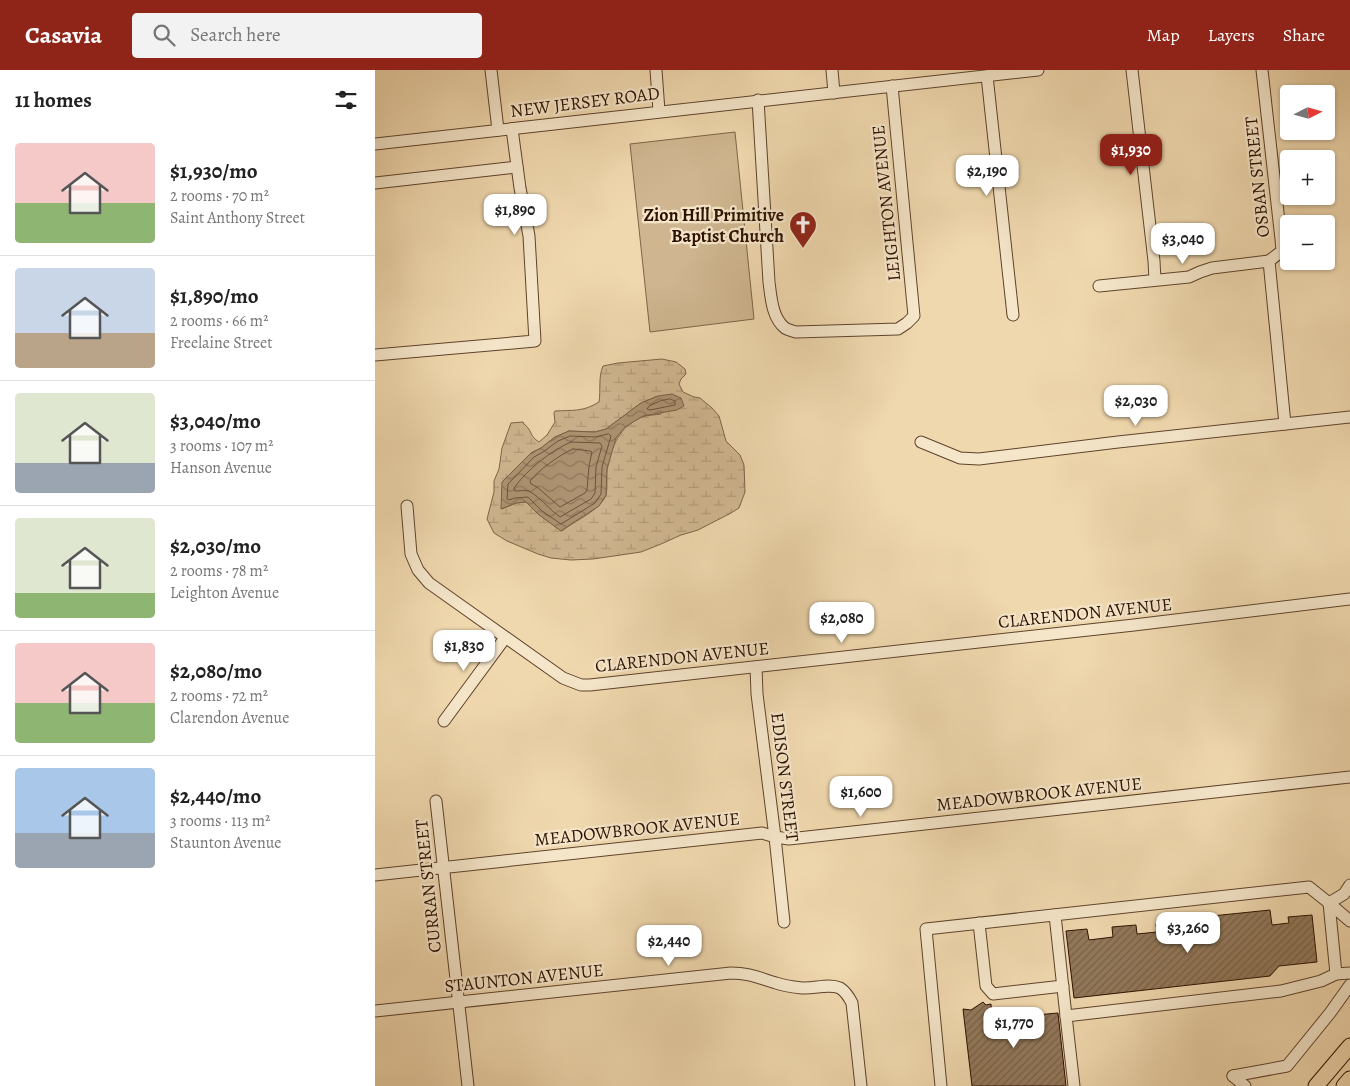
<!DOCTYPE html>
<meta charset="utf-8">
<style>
:root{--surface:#fff;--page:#f2f2f2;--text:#222;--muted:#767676;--line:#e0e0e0;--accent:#8f2418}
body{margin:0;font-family:Alegreya,serif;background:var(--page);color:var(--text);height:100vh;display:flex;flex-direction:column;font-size:19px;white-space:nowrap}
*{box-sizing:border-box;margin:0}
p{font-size:16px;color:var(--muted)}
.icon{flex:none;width:28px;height:28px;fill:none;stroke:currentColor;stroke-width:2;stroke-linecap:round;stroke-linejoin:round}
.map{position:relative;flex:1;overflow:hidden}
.drawer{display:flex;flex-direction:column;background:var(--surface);width:375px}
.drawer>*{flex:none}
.needle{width:32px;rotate:84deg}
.buttons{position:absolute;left:905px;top:15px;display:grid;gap:10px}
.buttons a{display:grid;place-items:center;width:55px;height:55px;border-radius:5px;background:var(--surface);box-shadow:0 1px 4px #0004;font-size:25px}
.price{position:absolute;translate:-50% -42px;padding:0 11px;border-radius:10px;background:#fff;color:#222;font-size:16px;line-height:32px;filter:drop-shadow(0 1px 2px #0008)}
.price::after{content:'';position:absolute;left:50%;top:30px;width:15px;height:11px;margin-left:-8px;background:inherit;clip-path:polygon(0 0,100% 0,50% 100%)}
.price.current{background:var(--accent);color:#fff}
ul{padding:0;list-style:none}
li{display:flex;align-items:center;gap:15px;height:125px;padding:0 15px}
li+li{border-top:1px solid var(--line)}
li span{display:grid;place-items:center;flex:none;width:140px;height:100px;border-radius:5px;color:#555}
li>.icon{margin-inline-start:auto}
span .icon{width:60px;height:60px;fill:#fffc;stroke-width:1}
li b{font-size:21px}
h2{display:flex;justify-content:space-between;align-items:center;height:60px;padding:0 15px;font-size:21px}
header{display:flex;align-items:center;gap:30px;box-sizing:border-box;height:70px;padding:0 25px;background:var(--accent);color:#fff}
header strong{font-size:24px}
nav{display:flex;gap:28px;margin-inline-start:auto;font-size:18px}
.search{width:350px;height:45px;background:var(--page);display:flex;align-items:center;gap:12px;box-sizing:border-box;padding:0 18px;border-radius:5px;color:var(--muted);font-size:19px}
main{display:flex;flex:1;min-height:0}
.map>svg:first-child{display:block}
.wetland{fill:url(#wetland-marsh);stroke:#7e6448;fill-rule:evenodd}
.pitch{fill:#cfb690;stroke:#7e6448}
.water{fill:url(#water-waves);stroke:#7a6045}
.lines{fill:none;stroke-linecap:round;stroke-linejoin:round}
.shore{stroke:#6e523a;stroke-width:1}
.building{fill:url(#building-hatch);stroke:#2d1100}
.minor-casing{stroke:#5e432c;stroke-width:13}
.major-casing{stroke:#2d1100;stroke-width:17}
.minor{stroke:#f5e6ca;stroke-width:11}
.major{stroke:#f0d8ae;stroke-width:15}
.labels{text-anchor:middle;stroke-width:4.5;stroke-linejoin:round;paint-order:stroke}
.street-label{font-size:18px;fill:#2d1100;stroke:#f5e6ca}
.poi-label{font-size:18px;font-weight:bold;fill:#2d1100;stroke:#f5e6ca;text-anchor:end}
</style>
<header>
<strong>Casavia</strong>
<div class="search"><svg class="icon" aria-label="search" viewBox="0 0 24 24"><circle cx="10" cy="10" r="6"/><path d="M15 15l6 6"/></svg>Search here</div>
<nav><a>Map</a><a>Layers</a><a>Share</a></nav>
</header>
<main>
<section class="drawer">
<h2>11 homes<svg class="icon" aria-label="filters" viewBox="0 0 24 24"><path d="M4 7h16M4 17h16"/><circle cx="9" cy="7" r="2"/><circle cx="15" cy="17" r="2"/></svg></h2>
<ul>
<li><span style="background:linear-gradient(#f6c9c9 60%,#8fb573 0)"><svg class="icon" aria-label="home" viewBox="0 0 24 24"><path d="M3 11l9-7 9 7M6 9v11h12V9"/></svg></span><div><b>$1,930/mo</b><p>2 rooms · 70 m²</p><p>Saint Anthony Street</p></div></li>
<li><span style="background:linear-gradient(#c9d6e8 65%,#b9a48a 0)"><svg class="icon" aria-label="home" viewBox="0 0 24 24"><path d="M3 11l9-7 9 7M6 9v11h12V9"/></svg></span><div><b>$1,890/mo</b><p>2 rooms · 66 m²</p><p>Freelaine Street</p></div></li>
<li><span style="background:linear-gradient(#dfe7d0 70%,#9aa5b1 0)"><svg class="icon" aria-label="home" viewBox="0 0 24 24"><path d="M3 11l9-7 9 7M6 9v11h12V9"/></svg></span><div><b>$3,040/mo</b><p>3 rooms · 107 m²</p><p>Hanson Avenue</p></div></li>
<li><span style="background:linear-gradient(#dfe7d0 75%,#8fb573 0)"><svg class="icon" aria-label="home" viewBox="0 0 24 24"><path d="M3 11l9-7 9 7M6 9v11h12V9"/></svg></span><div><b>$2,030/mo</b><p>2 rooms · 78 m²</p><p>Leighton Avenue</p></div></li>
<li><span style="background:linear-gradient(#f6c9c9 60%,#8fb573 0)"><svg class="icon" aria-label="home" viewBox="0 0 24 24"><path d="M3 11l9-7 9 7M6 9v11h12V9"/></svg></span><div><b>$2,080/mo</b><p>2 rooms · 72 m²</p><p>Clarendon Avenue</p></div></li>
<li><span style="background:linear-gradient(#a9c7e8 65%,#9aa5b1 0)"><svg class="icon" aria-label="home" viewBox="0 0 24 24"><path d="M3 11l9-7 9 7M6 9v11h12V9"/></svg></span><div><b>$2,440/mo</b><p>3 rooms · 113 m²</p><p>Staunton Avenue</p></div></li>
</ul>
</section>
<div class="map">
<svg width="975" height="1016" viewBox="0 0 975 1016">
<defs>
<pattern id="wetland-marsh" width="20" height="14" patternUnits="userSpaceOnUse" patternTransform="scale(1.25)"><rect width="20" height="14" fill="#cfb690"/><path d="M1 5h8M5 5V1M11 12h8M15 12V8" fill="none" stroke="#b29b7a"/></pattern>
<pattern id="water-waves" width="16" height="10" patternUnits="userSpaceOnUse" patternTransform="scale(1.25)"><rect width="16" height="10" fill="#ae9473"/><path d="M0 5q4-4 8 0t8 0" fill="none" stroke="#8e775c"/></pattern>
<pattern id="building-hatch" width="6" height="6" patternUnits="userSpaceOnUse" patternTransform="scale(1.25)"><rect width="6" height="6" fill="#92785a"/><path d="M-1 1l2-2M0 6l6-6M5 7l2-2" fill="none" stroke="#786148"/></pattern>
</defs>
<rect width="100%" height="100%" fill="#f0d8ae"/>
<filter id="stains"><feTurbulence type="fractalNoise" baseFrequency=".004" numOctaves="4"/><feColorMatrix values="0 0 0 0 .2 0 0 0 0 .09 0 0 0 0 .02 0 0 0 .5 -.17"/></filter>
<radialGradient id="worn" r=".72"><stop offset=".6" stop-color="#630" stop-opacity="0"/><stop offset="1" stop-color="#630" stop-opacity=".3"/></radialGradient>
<path class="wetland" d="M287,289L301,292L310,299L311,304L306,309L304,314L308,322L319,327L325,328L337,338L344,346L351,371L365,385L369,395L370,422L364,438L356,443L323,460L306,465L286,474L266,482L218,489L196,490L176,488L163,484L132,471L119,463L112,449L119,422V411L124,399L127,378L136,353L148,352L149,354C158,361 154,366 164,372L172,365L180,352L179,343L180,341C198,340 208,342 224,332C226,319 223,308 228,296L243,293ZM283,326L286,344C280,345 273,345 267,347C244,357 237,375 232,399C231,407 233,418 231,425C226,440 199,451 187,461L163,444L151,432L141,433L127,439L156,383L166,378L180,367L194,361L220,362L231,359L266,333Z"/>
<path class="pitch" d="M360,62L379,249L275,262L255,74Z"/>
<path class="water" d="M297,324L306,328L309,336L302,340L268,346L250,357L241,368L232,399L231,425L224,436L196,454L186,461L163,444L151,432L141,433L126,439L127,412L156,383L166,378L180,367L194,361L220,362L231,359L266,333L283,326Z"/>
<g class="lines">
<g class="shore">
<path d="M295,329L300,331V335L275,340L272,339L274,336L285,331Z"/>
<path d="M234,364L236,366L227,397L226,424L220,433L186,454L167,441L153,427L140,428L134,430L132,429L133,414L159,387L168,382L183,371L195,366L220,367Z"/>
<path d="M196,372L225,373L227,376L221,397L220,423L216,429L185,447C176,441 161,423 153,421C149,420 144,421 140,421L139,418C153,399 175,381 196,372Z"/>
<path d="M198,379L215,381L217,382L214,396L212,420L210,423L185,437L162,417L156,414L155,411C164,400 184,385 198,379Z"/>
</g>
</g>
<g class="building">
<path d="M895,840L897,855L914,853L913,847L937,845L942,892L904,896L895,906L699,928L691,861L712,859L714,870L738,867L737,857L761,855L762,864L782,862L781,854L794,852L795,861L838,856L837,846Z"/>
<path d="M608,932L611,935L616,934L617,949L683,943L691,1016H597L588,939L596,940Z"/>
</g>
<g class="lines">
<defs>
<g id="minor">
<path d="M116,0L123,60"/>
<path d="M281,0L284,41"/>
<path d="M457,0L459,23"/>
<path d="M757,0L779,191L780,210"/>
<path d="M887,0L906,169L907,181L894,191L910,354"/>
<path d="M612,6L638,245"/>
<path d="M383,30L394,212C396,227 397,248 410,258C413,260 418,261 421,262L523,259L532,253L539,246L517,16"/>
<path d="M0,74L663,0"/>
<path d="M0,113L142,97"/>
<path d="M724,216L814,207L825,202L837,198L894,191"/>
<path d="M0,285L160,271L154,166L145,118L137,59"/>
<path d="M546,372L585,388L604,389L743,372L975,347"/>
<path d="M32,436L36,484L43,500L54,513L188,608L206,615H215L759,555L975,529"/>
<path d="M381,597L382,624L400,767L409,852"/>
<path d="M69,651L130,568"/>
<path d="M61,731L93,1016"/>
<path d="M0,805L387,763L400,767L414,769L975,707"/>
<path d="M954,833L961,904"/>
<path d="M954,833L975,851"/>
<path d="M680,845L691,946"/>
<path d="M604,853L611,916L618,924L688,916"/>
<path d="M0,941L356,903C374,903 384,908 401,913C409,916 418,917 427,918C440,919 453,913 465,918C471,922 474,927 477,933L486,1016"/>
<path d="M858,1006L912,996L955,943L975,915"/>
<path d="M858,1006L870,1016"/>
<path d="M566,1016L551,859L934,817L954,833L969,824L975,815"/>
<path d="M699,1016L691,946L906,921L946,911L961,904L975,903"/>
</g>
<g id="major">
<path d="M941,1016L975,976"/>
<path d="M969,1016L975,1009"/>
</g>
</defs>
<use href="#minor" class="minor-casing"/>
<use href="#major" class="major-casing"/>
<use href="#minor" class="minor"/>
<use href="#major" class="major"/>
</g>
<defs>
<symbol id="church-pin" viewBox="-11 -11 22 30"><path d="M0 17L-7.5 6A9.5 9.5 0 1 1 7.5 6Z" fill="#8f2418" stroke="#f5e6ca"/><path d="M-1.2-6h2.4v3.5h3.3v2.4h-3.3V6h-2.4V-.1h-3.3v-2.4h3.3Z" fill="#fff"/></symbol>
</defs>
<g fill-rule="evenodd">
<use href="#church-pin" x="412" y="139" width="32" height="43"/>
</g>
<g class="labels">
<g class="street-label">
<text transform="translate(210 32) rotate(-7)" y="6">NEW JERSEY ROAD</text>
<text transform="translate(882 107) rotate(-96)" y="6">OSBAN STREET</text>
<text transform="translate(511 133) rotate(-96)" y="6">LEIGHTON AVENUE</text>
<text transform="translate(710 543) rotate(-6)" y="6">CLARENDON AVENUE</text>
<text transform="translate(307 587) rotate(-6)" y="6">CLARENDON AVENUE</text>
<text transform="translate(410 707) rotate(83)" y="6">EDISON STREET</text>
<text transform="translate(664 724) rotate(-6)" y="6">MEADOWBROOK AVENUE</text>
<text transform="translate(262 759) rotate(-6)" y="6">MEADOWBROOK AVENUE</text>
<text transform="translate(53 816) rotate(-96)" y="6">CURRAN STREET</text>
<text transform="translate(149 908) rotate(-6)" y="6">STAUNTON AVENUE</text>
</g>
<g class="poi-label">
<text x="409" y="151">Zion Hill Primitive<tspan x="409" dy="21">Baptist Church</tspan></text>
</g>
</g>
<rect width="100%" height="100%" filter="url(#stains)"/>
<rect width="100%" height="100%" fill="url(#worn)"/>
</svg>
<div class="buttons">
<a><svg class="needle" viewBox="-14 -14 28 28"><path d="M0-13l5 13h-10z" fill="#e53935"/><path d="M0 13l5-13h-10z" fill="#767676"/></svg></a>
<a>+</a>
<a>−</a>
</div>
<b class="price current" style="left:756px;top:106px">$1,930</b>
<b class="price" style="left:612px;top:127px">$2,190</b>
<b class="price" style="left:140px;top:166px">$1,890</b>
<b class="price" style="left:808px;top:195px">$3,040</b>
<b class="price" style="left:761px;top:357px">$2,030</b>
<b class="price" style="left:467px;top:574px">$2,080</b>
<b class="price" style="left:89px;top:602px">$1,830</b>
<b class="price" style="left:486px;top:748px">$1,600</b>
<b class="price" style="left:813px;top:884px">$3,260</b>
<b class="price" style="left:294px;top:897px">$2,440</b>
<b class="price" style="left:639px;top:979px">$1,770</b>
</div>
</main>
